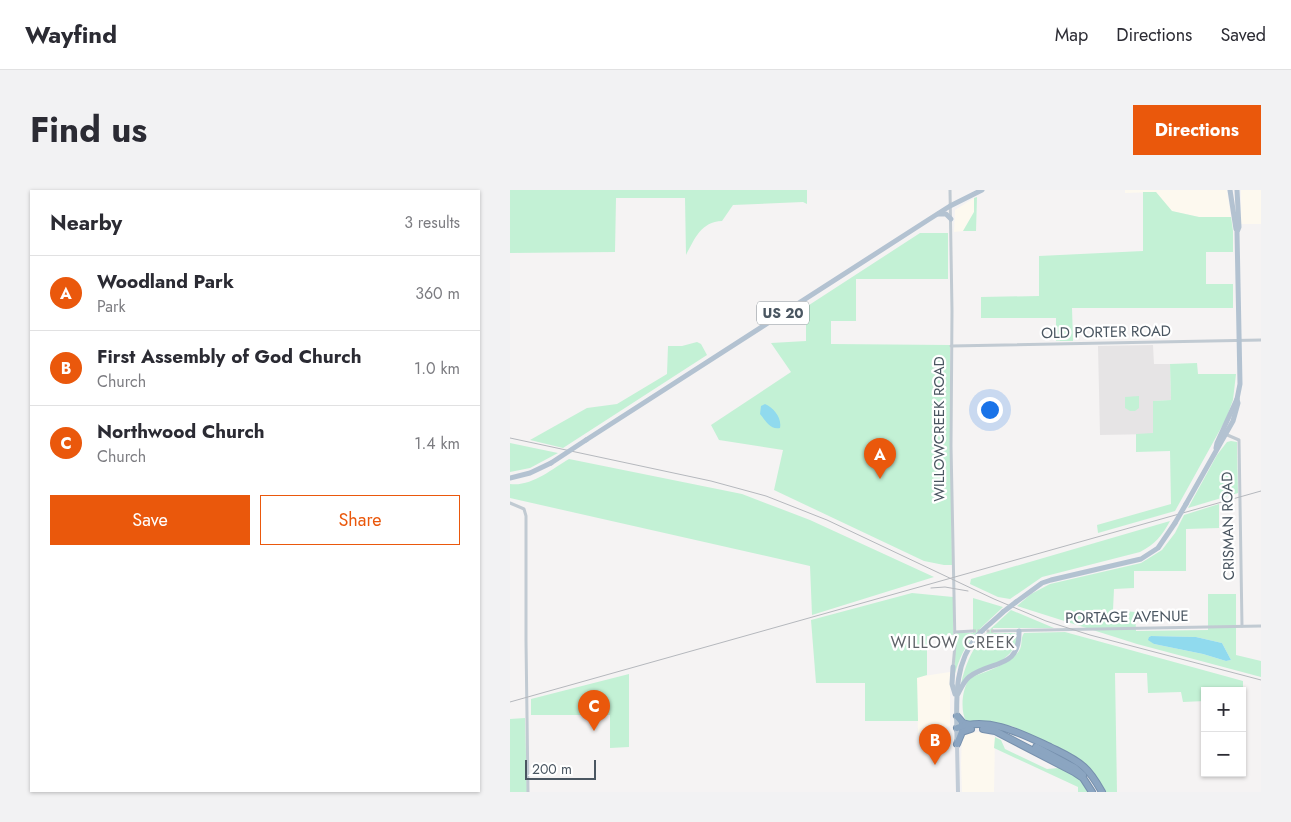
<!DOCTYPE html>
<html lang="en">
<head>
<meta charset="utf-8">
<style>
  :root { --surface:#fff; --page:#f2f2f3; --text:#2b2b33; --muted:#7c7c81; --line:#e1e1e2; --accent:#ea580c }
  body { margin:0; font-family:Jost,sans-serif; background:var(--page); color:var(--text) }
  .controls { position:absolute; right:15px; bottom:15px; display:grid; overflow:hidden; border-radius:0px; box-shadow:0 1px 4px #0004 }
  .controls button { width:45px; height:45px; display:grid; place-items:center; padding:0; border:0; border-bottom:1px solid var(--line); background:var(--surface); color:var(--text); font:25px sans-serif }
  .scale { position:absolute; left:15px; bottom:12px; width:71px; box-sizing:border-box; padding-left:5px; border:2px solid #4a5661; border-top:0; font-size:14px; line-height:18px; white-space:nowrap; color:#4a5661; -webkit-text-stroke:4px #fff; paint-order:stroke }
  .you { position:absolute; left:479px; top:219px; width:18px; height:18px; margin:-12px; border:4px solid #fff; border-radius:50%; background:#1a73e8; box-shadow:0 0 0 8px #1a73e833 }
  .badge { display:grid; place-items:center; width:32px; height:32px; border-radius:50%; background:var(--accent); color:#fff; font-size:16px; font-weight:700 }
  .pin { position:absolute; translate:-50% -41px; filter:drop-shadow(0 1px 2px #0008) }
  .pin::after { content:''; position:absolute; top:26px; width:18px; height:15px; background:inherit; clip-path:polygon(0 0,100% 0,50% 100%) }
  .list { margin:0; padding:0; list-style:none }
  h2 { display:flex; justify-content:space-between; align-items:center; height:65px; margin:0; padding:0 20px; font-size:21px }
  h2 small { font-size:16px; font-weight:400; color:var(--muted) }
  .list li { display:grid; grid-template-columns:32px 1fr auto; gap:15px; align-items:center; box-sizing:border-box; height:75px; padding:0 20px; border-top:1px solid var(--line) }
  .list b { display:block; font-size:19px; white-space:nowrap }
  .list p { margin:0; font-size:16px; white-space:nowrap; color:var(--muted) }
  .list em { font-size:16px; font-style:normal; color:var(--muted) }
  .actions { display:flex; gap:10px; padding:15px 20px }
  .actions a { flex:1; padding:11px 0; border:1px solid var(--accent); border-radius:0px; text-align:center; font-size:18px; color:var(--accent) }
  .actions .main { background:var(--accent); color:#fff }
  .map { position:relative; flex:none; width:751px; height:602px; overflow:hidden; border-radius:0px }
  header { display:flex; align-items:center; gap:30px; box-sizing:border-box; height:70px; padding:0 25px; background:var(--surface); border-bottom:1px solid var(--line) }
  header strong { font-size:24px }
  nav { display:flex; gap:28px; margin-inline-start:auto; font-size:18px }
  .intro { display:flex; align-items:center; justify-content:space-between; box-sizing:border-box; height:120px; padding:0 30px }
  h1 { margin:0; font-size:35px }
  .button { padding:12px 22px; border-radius:0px; background:var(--accent); color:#fff; font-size:18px; font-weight:700 }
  main { display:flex; gap:30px; padding:0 30px }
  aside { flex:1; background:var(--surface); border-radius:0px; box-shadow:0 1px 4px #0004 }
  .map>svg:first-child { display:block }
  .commercial { fill:#fdf9ef }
  .education { fill:#e6e4e5 }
  .green { fill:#c3f1d5; fill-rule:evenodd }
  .water { fill:#90daee }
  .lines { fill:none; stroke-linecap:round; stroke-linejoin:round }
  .tertiary-tunnel { stroke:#caccce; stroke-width:3; stroke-dasharray:3 1.5; stroke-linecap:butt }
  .motorway-casing { stroke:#7690ad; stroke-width:8 }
  .tertiary { stroke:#c1cad2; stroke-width:3 }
  .secondary { stroke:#c1cbd6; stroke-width:4 }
  .primary { stroke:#b3c2d1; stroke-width:5 }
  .motorway { stroke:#8ba5c1; stroke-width:6 }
  .rail { stroke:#b5b8bd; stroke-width:1 }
  .primary-bridge { stroke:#b3c2d1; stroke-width:5 }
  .labels { text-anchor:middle; stroke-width:4.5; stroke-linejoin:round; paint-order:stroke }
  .shield { fill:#fff; stroke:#808990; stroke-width:1 }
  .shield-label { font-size:14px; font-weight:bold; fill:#4a5661 }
  .street-label { font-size:15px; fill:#4a5661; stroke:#fff }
  .neighbourhood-label { font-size:16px; letter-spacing:1px; fill:#5f6368; stroke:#fff }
</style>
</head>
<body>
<header>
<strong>Wayfind</strong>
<nav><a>Map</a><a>Directions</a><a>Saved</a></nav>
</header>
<div class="intro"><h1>Find us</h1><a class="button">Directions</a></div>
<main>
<aside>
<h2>Nearby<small>3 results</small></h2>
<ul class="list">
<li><span class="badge">A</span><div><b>Woodland Park</b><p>Park</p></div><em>360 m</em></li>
<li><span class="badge">B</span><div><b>First Assembly of God Church</b><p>Church</p></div><em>1.0 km</em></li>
<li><span class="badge">C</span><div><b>Northwood Church</b><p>Church</p></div><em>1.4 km</em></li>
</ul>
<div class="actions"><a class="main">Save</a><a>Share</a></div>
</aside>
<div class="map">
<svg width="751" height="602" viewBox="0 0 751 602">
  <rect width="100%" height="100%" fill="#f5f3f3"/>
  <g class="commercial">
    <polygon points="615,0 717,0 721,27 689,27 661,21 646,2 615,3"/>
    <rect x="731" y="0" width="20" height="34"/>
    <polygon points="464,8 464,22 453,41 444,42 445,20"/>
    <polygon points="440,482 440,536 408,543 407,487"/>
    <polygon points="471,542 485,547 484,602 452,602 451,574 452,545 457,543"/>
  </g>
  <polygon class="education" points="643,155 644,174 660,174 661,210 643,211 643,244 590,245 588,156"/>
  <g class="green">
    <path d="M0 0H297V14L293 12 223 15 212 31C191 32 185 48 176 65L175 8H106L105 62 0 63Z"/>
    <polygon points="633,2 646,2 662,21 689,27 721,27 723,41 723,62 696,62 696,94 723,94 723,118 562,118 563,151 546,151 546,128 471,128 471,107 529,106 529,66 633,61"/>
    <polygon points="467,7 466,41 453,41 464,22 464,8"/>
    <polygon points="410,43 438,43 438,89 346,89 346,131 321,131 321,154 440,155 442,375 434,375 414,371 264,300 273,260 209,250 201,235 281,182 261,153 296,151 296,117"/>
    <polygon points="187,152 191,154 197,165 53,258 20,250 77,218 107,214 157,184 158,156 172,156"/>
    <polygon points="687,173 688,184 726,184 723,210 716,229 665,321 588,343 587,335 661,314 660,261 626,262 626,244 643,243 643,211 661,210 660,174"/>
    <polygon points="629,206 629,218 625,221 620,221 615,218 615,207"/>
    <polygon points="721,251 727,252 728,303 678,318 707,265 717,252"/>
    <polygon points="0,253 48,263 20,278 0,282"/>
    <path d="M59 269 232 304 300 330 424 387 302 425 300 376 0 308V294C21 297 42 279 59 269Z"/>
    <path d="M709 314V338L676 339V381H624V398L604 399 603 420 625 422 626 441 698 440V404H726V465L751 471V487L627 454 507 416 521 404 540 394 631 373 652 360 665 343 674 325ZM641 446 686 447 712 453 721 470 716 471 693 464 644 454 639 447Z"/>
    <path d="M660 331C652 346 645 354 630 362L532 387 500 409 488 407 460 394 461 389Z"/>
    <polygon points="402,403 443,407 443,445 417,446 417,485 407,488 408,531 355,531 355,493 306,493 301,430"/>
    <path d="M463 408 493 417C467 442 454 450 444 487L446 443H463Z"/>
    <path d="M501 420 544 438H483V443H505C517 464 466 485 451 494 460 455 473 446 501 420Z"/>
    <path d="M555 442 733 491V511L732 501H695V511L673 512 671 502 638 503 637 483H605L607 602H595L575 576 564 566 502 536 456 531C450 520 452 498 460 488 475 482 499 475 509 461 513 455 510 449 514 443Z"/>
    <polygon points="119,484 119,557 100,558 100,525 21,525 21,509"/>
    <polygon points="15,528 17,602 0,602 0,529"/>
    <polygon points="485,547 491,550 495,559 537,579 549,578 570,589 579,602 568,602 568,597 484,558"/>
  </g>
  <g class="water">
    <path d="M255 214C264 218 272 228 270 238 260 240 256 231 250 224L251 216Z"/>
    <polygon points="641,446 686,447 712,453 721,470 716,471 693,464 644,454 638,450 639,447"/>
  </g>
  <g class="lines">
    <polyline class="tertiary-tunnel" points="463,441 484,441"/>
    <defs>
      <g id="motorway">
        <polyline points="447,526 453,533 460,535"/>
        <path d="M447 538C479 526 512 544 540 557 552 563 564 568 574 577 582 584 587 593 592 602"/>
        <polyline points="473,539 485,541 564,582 573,588 582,602"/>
        <polyline points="447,554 452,542 461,539"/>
        <polyline points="526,557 565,578 573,585"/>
      </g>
    </defs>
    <use href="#motorway" class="motorway-casing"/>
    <g class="tertiary">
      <polyline points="440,0 442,121 441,256 445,455 443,477"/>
      <polyline points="441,156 751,150"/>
      <polyline points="715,244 729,250 732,436"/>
      <polyline points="0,313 14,319 16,326 16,451 18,602"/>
      <polyline points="484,441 751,436"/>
      <polyline points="445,442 463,441"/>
    </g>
    <polyline class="secondary" points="447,554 448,602"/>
    <g class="primary">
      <polyline points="720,0 726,39"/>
      <polyline points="428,24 436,24 441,29"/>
      <polyline points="76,250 418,30 440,16 472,0"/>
      <polyline points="706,258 707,253 727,209"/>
      <polyline points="0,288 20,283 41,273"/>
      <polyline points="676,314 723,231 728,213 727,209 730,194 727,42 729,37 727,0"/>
      <polyline points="506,412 532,393 541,390 631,369 648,358 665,333"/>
      <polyline points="443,477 442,494 445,504"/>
      <path d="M448 504C451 498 454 491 459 487 481 470 510 480 509 441"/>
      <path d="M447 551C447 514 442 476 467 446 475 437 485 430 493 422"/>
    </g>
    <use href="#motorway" class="motorway"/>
    <g class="rail">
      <polyline points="0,248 201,291 256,306 317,330 484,409 536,431 580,445 751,490"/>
      <polyline points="421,398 435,397 458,401"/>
      <polyline points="0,512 751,301"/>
    </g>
    <g class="primary-bridge">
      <polyline points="41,273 76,250"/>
      <polyline points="665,333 676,314"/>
      <polyline points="493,422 506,412"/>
    </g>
  </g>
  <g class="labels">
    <rect class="shield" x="247" y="111.5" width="52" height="23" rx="4"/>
    <g class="shield-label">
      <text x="273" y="128">US 20</text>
    </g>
    <g class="street-label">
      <text transform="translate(596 142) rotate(-1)" y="5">OLD PORTER ROAD</text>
      <text transform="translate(429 239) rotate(-90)" y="5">WILLOWCREEK ROAD</text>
      <text transform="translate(718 336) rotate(-91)" y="5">CRISMAN ROAD</text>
      <text transform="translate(617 427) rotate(-1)" y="5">PORTAGE AVENUE</text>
    </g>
    <g class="neighbourhood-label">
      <text x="443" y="458">WILLOW CREEK</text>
    </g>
  </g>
</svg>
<div class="controls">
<button>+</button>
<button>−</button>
</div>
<div class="scale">200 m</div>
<div class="you"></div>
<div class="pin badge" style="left:370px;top:289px">A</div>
<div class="pin badge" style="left:425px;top:575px">B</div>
<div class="pin badge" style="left:84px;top:541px">C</div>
</div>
</main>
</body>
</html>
